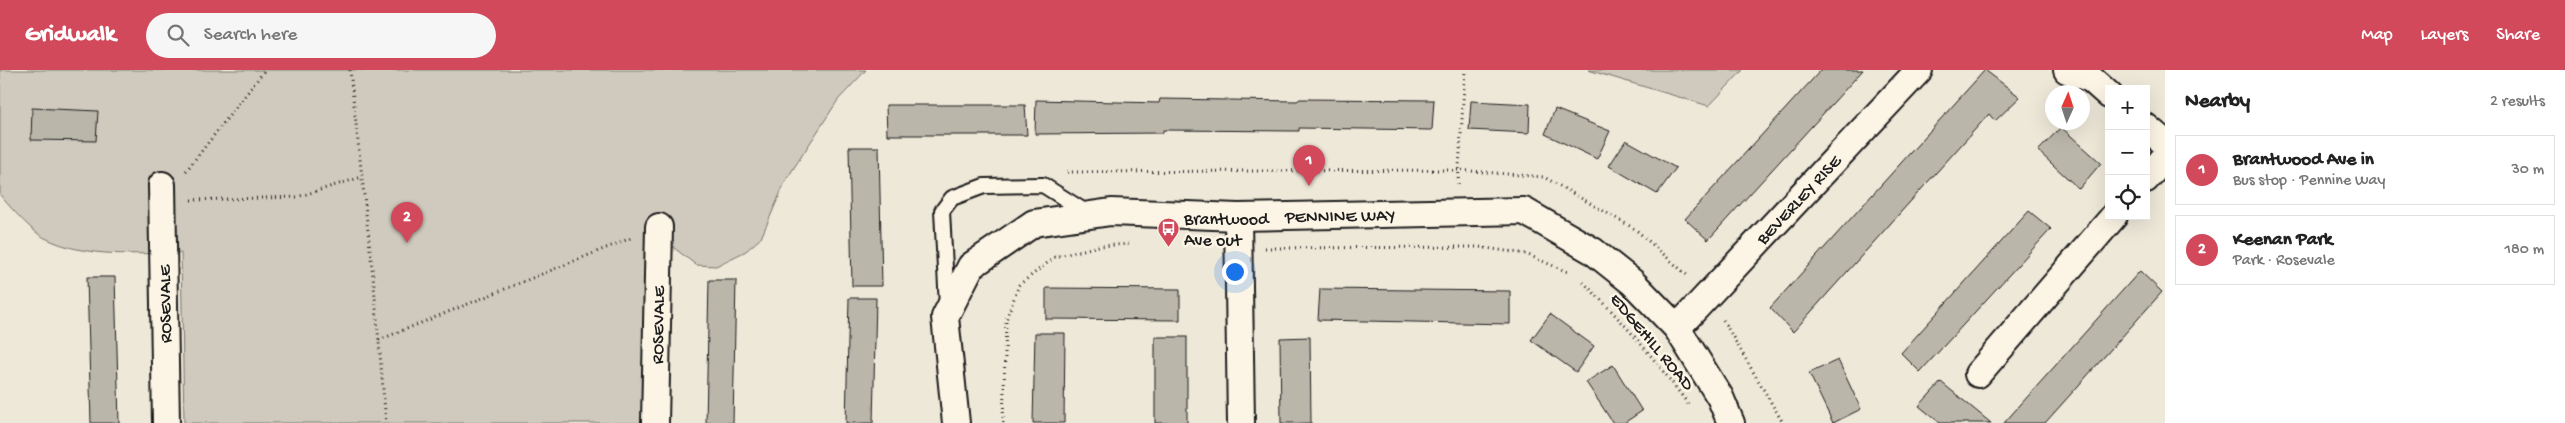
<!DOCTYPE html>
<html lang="en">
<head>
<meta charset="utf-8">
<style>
  :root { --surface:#fff; --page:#f6f6f6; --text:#222; --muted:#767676; --line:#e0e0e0; --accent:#d1495b }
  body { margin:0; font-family:"Gochi Hand",sans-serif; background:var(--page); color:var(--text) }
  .controls { position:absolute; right:15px; top:15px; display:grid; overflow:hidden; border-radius:0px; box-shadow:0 5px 20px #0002 }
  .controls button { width:45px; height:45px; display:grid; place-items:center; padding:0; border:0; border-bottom:1px solid var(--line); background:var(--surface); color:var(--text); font:25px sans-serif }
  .compass { position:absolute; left:2045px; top:15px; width:45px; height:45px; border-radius:50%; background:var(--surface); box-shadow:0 5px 20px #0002; rotate:3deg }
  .you { position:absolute; left:1234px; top:201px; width:18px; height:18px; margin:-12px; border:4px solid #fff; border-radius:50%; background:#1a73e8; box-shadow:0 0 0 8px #1a73e833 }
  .badge { display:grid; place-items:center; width:32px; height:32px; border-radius:50%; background:var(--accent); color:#fff; font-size:16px; font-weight:700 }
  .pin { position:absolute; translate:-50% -41px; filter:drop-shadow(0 1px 2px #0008) }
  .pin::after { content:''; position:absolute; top:26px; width:18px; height:15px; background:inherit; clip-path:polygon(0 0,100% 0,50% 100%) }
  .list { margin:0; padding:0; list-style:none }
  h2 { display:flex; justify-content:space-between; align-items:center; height:65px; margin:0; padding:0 20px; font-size:21px }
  h2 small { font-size:16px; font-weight:400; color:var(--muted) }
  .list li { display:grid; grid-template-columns:32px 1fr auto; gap:15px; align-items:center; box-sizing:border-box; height:70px; margin:0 10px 10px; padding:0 10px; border:1px solid var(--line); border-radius:0px }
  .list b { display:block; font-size:19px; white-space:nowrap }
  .list p { margin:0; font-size:16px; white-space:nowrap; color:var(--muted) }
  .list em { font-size:16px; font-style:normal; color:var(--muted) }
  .icon { flex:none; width:28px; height:28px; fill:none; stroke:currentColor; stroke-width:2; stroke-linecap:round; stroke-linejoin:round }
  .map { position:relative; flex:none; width:2165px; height:353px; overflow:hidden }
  header { display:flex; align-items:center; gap:30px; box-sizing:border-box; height:70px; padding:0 25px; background:var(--accent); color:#fff }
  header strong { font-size:24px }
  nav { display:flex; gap:28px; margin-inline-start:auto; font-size:18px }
  .search { width:350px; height:45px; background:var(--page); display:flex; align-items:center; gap:12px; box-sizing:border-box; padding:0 18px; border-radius:28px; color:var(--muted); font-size:19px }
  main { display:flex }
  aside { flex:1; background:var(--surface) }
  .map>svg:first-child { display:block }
  .green { fill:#cfcabd; stroke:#76736c }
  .building { fill:#bab6aa; stroke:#1c1c1c }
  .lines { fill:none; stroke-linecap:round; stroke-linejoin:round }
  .lane-casing { stroke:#1c1c1c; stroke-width:18 }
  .street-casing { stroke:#1c1c1c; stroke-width:30 }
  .path { stroke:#1c1c1c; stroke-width:3; stroke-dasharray:1 4; stroke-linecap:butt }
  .lane { stroke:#fcf5e5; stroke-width:14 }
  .street { stroke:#fcf5e5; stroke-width:26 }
  .labels { text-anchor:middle; stroke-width:5; stroke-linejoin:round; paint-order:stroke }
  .street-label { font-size:18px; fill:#1c1c1c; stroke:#fcf5e5 }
  .poi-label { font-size:18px; fill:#1c1c1c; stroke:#fcf5e5; text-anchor:start }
</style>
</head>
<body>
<header>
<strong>Gridwalk</strong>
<div class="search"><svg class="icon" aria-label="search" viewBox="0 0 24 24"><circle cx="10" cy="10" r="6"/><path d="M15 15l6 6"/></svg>Search here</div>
<nav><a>Map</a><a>Layers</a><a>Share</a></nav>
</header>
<main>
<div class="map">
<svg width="2165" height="353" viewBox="0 0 2165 353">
  <rect width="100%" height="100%" fill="#eee8d9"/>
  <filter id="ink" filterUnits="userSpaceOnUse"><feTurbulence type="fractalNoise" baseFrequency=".02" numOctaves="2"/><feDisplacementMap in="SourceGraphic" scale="10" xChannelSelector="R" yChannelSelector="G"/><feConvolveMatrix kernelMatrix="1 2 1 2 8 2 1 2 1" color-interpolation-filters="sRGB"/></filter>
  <g filter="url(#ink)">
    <g class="green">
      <path d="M0 0H866L838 30 786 110 761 168 746 181 716 196 696 195 673 177 656 180 657 353H184L181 183C136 183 87 189 45 168 32 162 10 137 0 125Z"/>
      <polygon points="1588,0 1743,0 1709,36"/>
    </g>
    <g class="building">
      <polygon points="1821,0 1863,0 1708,170 1685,149"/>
      <polygon points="1985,0 2020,27 1995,51 1989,44 1793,262 1770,238"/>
      <polygon points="1160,29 1297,31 1300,29 1434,30 1432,60 1299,58 1299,61 1163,60 1163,63 1035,64 1036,30 1159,33"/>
      <polygon points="1471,31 1530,34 1529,63 1469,60"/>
      <polygon points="886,35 1025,35 1027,65 887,65"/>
      <polygon points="32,38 98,41 96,71 31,70"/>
      <polygon points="1555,39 1610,61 1597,89 1545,64"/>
      <polygon points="2061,57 2101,93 2079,119 2038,81"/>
      <polygon points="1626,70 1676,98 1657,124 1609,96"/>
      <polygon points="849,77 879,77 882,216 852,216"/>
      <polygon points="2029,141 2051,159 1920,302 1901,283"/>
      <polygon points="2140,201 2162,222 2045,353 2004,353"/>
      <polygon points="87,207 115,207 119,353 91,353"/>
      <polygon points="709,210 736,210 733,353 706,353"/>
      <polygon points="1046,218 1180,219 1180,250 1046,249"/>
      <polygon points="1320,219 1510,221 1510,254 1318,250"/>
      <polygon points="849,228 876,228 873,353 846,353"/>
      <polygon points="1550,244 1594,276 1576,302 1531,270"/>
      <polygon points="1035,263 1065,263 1064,353 1033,353"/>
      <rect x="1155" y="267" width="32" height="86"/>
      <polygon points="1310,267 1311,353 1281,353 1280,268"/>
      <polygon points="1838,290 1861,339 1833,353 1809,303"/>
      <polygon points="1613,295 1642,341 1624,353 1613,353 1586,312"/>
      <polygon points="1941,312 1991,353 1940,353 1919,336"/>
    </g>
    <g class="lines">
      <defs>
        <polyline id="lane" points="947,236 942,141 952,128 984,116 1043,115 1089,144"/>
        <g id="street">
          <polyline points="2067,0 2091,9 2109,25"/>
          <polyline points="2146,57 2165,73"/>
          <polyline points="2146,109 2165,87"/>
          <polyline points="162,115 166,353"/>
          <polyline points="1238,147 1241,353"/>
          <polyline points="1677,258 1919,0"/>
          <polyline points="1978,304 2114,146"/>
          <polyline points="655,353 659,157"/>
          <polyline points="956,353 945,247 971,196 1034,153 1111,142 1238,147 1524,141 1593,181 1632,212 1677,258 1720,327 1731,353"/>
        </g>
      </defs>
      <use href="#lane" class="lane-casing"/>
      <use href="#street" class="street-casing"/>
      <g class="path">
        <polyline points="350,0 374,215 386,353"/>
        <polyline points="186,101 265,0"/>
        <polyline points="1067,102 1459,100 1544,107 1635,159 1688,206"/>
        <polyline points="1458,114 1465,0"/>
        <polyline points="191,130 297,127 362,107"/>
        <polyline points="1265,178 1479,177 1526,184 1570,203"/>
        <path d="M1583 212C1622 250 1656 290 1688 334"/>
        <polyline points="1723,250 1783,353"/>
        <polyline points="379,270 631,168"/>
        <polyline points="1003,353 1006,250 1019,215 1055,187 1099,176 1132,174"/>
      </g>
      <use href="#lane" class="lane"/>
      <use href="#street" class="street"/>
    </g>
  </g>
  <defs>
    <symbol id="bus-pin" viewBox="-11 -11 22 30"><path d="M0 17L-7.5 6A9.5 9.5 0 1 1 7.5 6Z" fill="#d1495b" stroke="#fcf5e5"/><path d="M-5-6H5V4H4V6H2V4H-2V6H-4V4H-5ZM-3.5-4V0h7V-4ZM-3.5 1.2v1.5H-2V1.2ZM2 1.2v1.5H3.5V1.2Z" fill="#fff"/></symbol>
  </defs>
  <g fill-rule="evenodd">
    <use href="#bus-pin" x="1156" y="146" width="25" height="34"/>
  </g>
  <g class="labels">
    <g class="street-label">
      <text transform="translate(1798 129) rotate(-47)" y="6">BEVERLEY RISE</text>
      <text transform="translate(1340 145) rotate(-1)" y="6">PENNINE WAY</text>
      <text transform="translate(164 234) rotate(-91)" y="6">ROSEVALE</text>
      <text transform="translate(657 255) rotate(-89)" y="6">ROSEVALE</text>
      <text transform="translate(1653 271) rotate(50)" y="6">EDGEHILL ROAD</text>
    </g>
    <g class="poi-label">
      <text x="1184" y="154">Brantwood<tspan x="1184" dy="21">Ave out</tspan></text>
    </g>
  </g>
</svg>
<div class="controls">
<button>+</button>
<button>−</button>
<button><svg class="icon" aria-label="locate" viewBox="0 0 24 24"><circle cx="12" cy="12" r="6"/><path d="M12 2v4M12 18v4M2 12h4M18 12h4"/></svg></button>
</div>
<svg class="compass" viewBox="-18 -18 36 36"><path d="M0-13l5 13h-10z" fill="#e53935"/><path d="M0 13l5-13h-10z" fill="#767676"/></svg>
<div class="you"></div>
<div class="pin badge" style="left:1309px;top:116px">1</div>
<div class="pin badge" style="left:407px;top:173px">2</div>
</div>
<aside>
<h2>Nearby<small>2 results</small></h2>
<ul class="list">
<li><span class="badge">1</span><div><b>Brantwood Ave in</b><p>Bus stop · Pennine Way</p></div><em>30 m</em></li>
<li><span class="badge">2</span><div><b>Keenan Park</b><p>Park · Rosevale</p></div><em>180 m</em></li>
</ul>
</aside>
</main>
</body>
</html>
